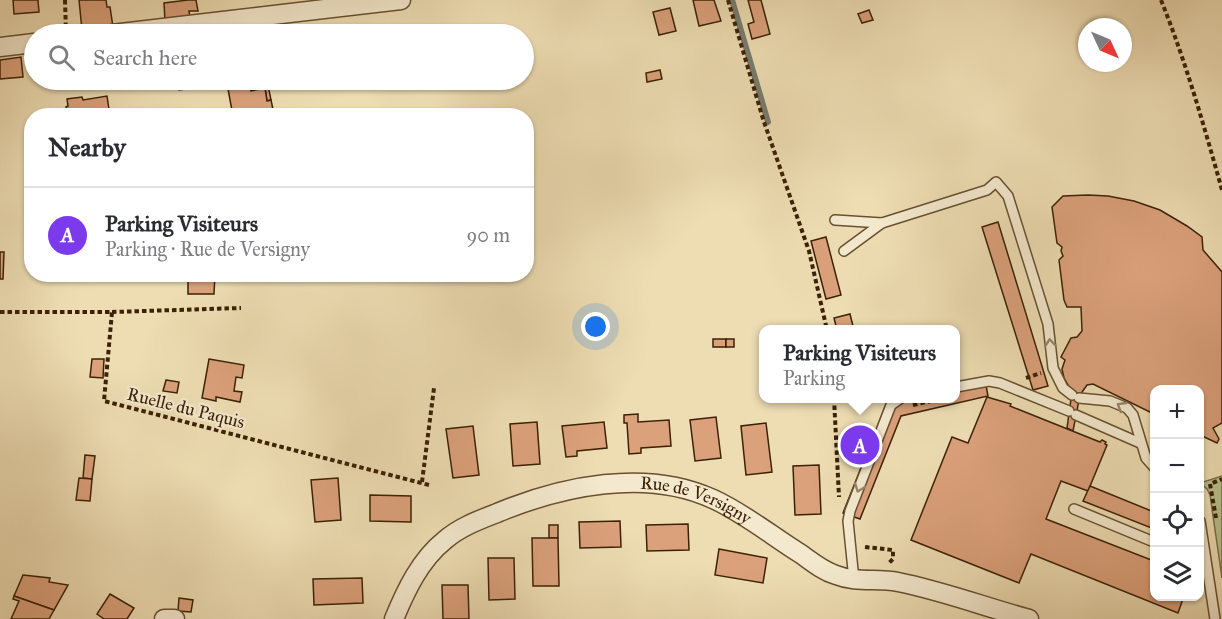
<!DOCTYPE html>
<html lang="en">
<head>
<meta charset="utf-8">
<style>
  :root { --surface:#fff; --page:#f7f7f7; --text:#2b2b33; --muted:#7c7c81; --line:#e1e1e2; --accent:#7c3aed }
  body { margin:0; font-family:"IM FELL Great Primer",serif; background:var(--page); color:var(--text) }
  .controls { position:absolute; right:18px; bottom:18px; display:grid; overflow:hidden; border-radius:12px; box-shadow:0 2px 4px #0004 }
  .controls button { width:54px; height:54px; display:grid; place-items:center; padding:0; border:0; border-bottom:2px solid var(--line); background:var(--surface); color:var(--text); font:30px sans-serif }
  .compass { position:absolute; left:1078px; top:18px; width:54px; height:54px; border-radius:50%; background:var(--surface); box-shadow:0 2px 4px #0004; rotate:134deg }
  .you { position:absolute; left:596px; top:327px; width:21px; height:21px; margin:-15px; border:4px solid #fff; border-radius:50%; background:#1a73e8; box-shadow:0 0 0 9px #1a73e833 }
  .badge { display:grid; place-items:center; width:39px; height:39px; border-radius:50%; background:var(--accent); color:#fff; font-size:20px; font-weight:700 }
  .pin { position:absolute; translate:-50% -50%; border:3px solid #fff; box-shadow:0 2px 6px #0006 }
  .popup { position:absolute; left:759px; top:325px; width:201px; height:78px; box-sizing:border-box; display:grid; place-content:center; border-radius:12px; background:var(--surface); filter:drop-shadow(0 2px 4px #0005); font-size:20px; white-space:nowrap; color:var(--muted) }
  .popup b { font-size:22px; color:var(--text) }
  .popup::after { content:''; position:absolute; left:50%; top:100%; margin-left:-12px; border:12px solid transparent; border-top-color:var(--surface) }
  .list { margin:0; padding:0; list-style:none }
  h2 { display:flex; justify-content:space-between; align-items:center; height:78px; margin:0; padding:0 24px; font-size:26px }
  h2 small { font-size:20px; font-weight:400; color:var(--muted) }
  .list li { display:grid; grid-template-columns:39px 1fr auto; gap:18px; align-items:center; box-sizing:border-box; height:96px; padding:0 24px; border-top:2px solid var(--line) }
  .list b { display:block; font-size:22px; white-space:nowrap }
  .list p { margin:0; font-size:20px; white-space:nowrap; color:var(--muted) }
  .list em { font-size:20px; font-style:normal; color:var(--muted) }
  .icon { flex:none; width:33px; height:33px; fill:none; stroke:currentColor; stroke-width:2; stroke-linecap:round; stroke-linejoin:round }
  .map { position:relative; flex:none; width:1222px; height:619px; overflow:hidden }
  .search { position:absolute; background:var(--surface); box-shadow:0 2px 4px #0004; left:24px; top:24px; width:510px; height:66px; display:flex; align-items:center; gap:15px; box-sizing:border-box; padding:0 21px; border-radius:33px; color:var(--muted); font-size:22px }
  .panel { position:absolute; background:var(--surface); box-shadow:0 2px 4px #0004; left:24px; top:108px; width:510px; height:174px; border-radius:24px }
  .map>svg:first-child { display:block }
  .green { fill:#b7c18e; stroke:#7a714a; stroke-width:1.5 }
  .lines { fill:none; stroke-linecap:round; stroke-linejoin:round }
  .stream { stroke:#777c70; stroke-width:6 }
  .building { fill:#dba17b; stroke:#3c2105; stroke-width:1.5 }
  .lane-casing { stroke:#685030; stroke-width:12 }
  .street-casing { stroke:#685030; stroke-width:21 }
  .path { stroke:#3c2105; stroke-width:4; stroke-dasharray:4.5 3; stroke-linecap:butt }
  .lane { stroke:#f4e9ce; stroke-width:9 }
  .street { stroke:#f4e9ce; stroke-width:18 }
  .oneway { stroke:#98856a }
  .labels { text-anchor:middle; stroke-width:4.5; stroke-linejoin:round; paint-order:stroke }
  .street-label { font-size:18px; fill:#3c2105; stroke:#f4e9ce }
</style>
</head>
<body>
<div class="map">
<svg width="1222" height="619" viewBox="0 0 1222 619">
  <rect width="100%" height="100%" fill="#eeddb3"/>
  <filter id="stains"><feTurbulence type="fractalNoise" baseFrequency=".00333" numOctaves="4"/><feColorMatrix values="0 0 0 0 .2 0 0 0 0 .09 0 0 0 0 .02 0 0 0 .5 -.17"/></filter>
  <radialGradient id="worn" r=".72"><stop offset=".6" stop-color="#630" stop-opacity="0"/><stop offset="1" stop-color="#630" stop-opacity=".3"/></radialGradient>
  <polygon class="green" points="1222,476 1222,578 1210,495 1207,489 1200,483"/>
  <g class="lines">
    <polyline class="stream" points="732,0 768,122"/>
  </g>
  <g class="building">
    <polygon points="13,0 38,0 39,12 14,14"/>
    <polygon points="79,0 106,0 107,7 110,7 113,27 82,30"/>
    <polygon points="188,0 196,0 198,11 189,11 190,18 165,21 164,3"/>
    <polygon points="693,0 714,0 721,21 699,26"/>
    <polygon points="748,0 761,0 770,34 752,39 748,24 754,22"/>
    <polygon points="670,8 676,31 659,35 653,12"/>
    <polygon points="869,10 873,20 862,23 858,14"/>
    <polygon points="21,57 23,77 0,79 0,60"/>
    <polygon points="660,70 662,79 647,82 646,73"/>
    <polygon points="177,80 212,80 178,85"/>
    <polygon points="215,80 215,85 179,90 178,85"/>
    <polygon points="261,80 267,80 271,100 267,101 265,88 251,91 248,82"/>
    <polygon points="249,85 251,91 265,88 267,101 271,100 274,114 233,116 228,89"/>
    <polygon points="107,96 110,116 69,116 68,109 67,110 66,107 68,106 67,99 82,97 83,100"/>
    <polygon points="1088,195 1108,196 1134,201 1160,210 1187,226 1202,237 1203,250 1222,272 1222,423 1213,428 1219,439 1217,443 1200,435 1200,390 1154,390 1154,414 1093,384 1087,385 1080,395 1072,392 1064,378 1062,369 1065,360 1061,357 1071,338 1077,337 1082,331 1081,307 1067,307 1064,300 1059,260 1063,256 1061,251 1062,247 1057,243 1052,207 1063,196"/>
    <polygon points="998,222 1048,386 1033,390 982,227"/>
    <polygon points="826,237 841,295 826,299 811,241"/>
    <polygon points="0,252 4,252 3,279 0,279"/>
    <polygon points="188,274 215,274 214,294 188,294"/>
    <polygon points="850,314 854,330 837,330 834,318"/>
    <rect x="713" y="339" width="13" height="8"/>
    <rect x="726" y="339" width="8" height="8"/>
    <polygon points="92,359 104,359 103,378 90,377"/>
    <polygon points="209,359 244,365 242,378 236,377 234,391 242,392 240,402 216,397 216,401 202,398"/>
    <polygon points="166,380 179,382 177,393 163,391"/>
    <polygon points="985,380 988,396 901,416 860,519 843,513 888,400 956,398 956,386"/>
    <polygon points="1072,392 1080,395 1073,431 1067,428"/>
    <polygon points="987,397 1011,404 1010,406 1100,442 1102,440 1106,442 1105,444 1107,445 1088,491 1061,481 1046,519 1154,561 1154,596 1184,596 1178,613 1031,554 1019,583 911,540 952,437 968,443"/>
    <polygon points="638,414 638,422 669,420 671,446 641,448 641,453 629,454 627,423 624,423 624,415"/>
    <polygon points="716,417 721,458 695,461 690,420"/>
    <polygon points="537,422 540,464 513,466 510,424"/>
    <polygon points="604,422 607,448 577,451 577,456 566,457 562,426"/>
    <polygon points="766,423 772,472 746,475 741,426"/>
    <polygon points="473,426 479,475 453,478 446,429"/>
    <polygon points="85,455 95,456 92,479 83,478"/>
    <polygon points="819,465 821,514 795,515 793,466"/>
    <polygon points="79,478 92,479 90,501 76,500"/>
    <polygon points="338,478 341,520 315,522 311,480"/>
    <polygon points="1090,486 1154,512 1154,529 1083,501"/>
    <polygon points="370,495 411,496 411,522 370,521"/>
    <polygon points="620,521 621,547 580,548 579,522"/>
    <polygon points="688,524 689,550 647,551 646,525"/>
    <rect x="549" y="525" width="9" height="13"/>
    <polygon points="532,538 558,538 559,586 533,586"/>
    <polygon points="719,549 767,558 763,583 715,575"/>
    <polygon points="488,558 514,558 515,599 489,600"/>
    <polygon points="23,575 50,578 49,582 68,585 54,610 14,596"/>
    <polygon points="362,578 363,603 314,605 313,579"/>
    <polygon points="442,585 468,585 469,619 443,619"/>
    <polygon points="110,594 134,608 127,619 104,619 97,614"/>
    <polygon points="14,596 54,610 49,619 11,619 19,601 13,599"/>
    <polygon points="179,598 193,600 191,612 178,611"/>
  </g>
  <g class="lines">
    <defs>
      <g id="lane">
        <polyline points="835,220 882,223"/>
        <polyline points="844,251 882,223 987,190 996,182 1008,196 1048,324 1053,368 1063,388 1072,395"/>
        <polyline points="956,387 989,381 1000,383 1069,411"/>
        <polyline points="1079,398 1110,401 1127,408 1133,415 1146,458 1154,467"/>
        <polyline points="1076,415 1140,443"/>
        <polyline points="1074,509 1154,542"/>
        <polyline points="1200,521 1215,619"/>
        <polyline points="854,580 848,521 850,511 891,405 901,398"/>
      </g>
      <g id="street">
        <polyline points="112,34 401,0"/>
        <polyline points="0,47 34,43"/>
        <polyline points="164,619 175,619"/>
        <path id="s1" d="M394 619C406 590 420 560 445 540 460 527 479 520 497 513 562 486 646 468 713 499 744 513 772 536 801 554 812 562 823 571 836 575 856 583 877 578 898 582 943 591 985 607 1029 619"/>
      </g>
    </defs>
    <use href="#lane" class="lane-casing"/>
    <use href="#street" class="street-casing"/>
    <g class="path">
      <polyline points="65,0 66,34"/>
      <polyline points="728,0 763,119 809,251 827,330"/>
      <path d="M1161 0C1186 62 1204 126 1222 190"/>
      <polyline points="0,312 112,312 104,401 429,485"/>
      <polyline points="112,312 241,308"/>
      <polyline points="1026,378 1041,373"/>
      <polyline points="834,398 839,497"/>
      <polyline points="913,405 944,398"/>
      <polyline points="422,482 434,388"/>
      <polyline points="1216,518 1210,484 1222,479"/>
      <polyline points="865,547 893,550 893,559 889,563"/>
    </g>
    <use href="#lane" class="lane"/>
    <use href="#street" class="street"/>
  </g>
  <defs><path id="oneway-chevron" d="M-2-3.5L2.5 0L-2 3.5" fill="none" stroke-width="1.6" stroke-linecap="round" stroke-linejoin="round" transform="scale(1.5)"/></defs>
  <g class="oneway">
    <use href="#oneway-chevron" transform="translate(1050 343) rotate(-95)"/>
    <use href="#oneway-chevron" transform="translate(1121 406) rotate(-149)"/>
    <use href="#oneway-chevron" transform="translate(859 488) rotate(111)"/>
  </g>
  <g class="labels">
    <g class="street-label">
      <text transform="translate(186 408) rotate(14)" y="6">Ruelle du Paquis</text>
      <text dy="6" stroke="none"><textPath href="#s1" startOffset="360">Rue de Versigny</textPath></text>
    </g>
  </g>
  <rect width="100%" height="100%" filter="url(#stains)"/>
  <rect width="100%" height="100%" fill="url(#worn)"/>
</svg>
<div class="controls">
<button>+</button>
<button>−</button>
<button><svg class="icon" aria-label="locate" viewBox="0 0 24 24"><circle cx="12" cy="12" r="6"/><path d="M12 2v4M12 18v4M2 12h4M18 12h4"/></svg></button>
<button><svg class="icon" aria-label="layers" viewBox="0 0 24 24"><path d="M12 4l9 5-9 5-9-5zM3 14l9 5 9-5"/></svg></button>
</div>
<svg class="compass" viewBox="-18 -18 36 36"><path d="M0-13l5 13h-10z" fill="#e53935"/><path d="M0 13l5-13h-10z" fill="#7c7c81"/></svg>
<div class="you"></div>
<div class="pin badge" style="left:860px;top:445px">A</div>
<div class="popup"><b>Parking Visiteurs</b>Parking</div>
<div class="search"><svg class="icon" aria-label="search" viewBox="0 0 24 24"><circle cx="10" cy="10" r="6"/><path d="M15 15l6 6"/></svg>Search here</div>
<section class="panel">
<h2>Nearby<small></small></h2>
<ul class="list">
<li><span class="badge">A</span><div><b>Parking Visiteurs</b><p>Parking · Rue de Versigny</p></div><em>90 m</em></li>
</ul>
</section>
</div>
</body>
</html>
